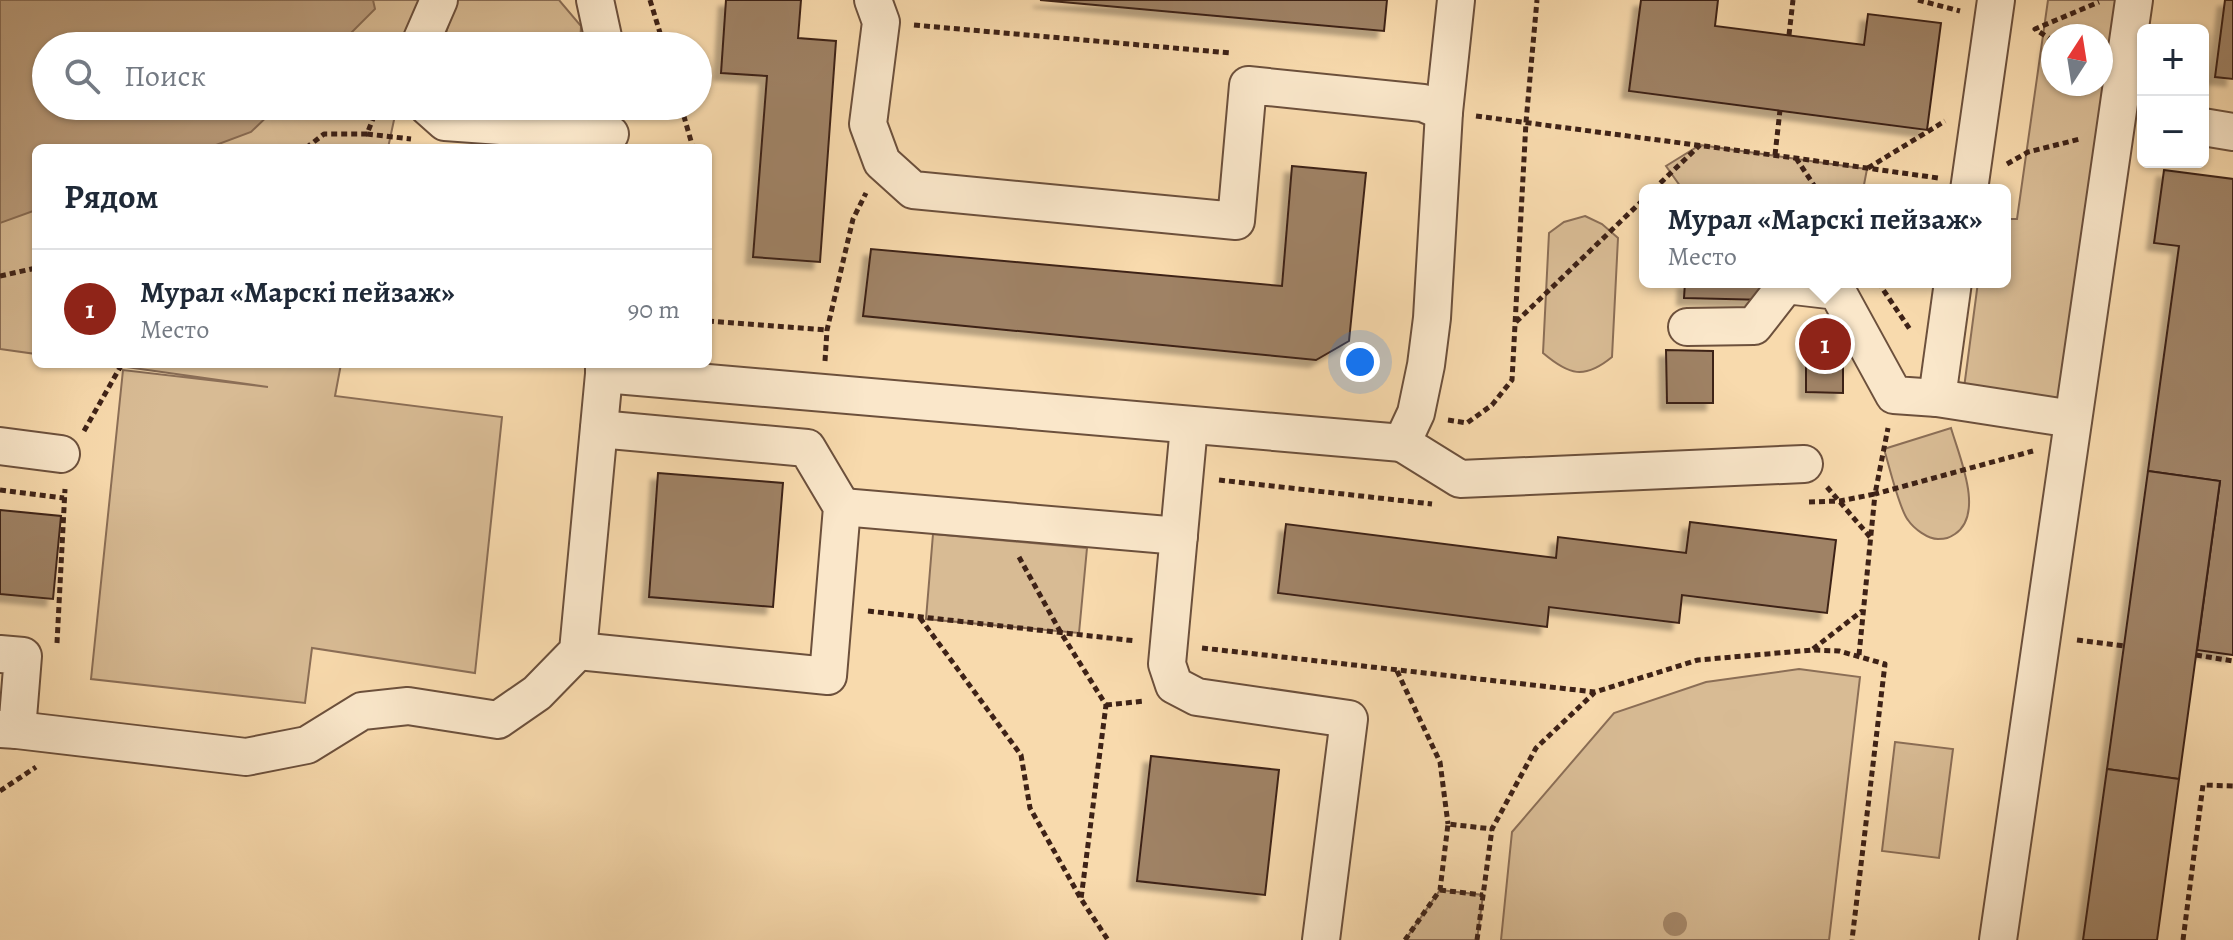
<!DOCTYPE html>
<html lang="ru">
<head>
<meta charset="utf-8">
<style>
  :root { --surface:#fff; --page:#f6f6f7; --text:#1f2937; --muted:#747a83; --line:#e0e1e3; --accent:#8f2418 }
  body { margin:0; font-family:Alegreya,serif; background:var(--page); color:var(--text) }
  .controls { position:absolute; right:24px; top:24px; display:grid; overflow:hidden; border-radius:12px; box-shadow:0 2px 6px #0004 }
  .controls button { width:72px; height:72px; display:grid; place-items:center; padding:0; border:0; border-bottom:2px solid var(--line); background:var(--surface); color:var(--text); font:40px sans-serif }
  .compass { position:absolute; left:2041px; top:24px; width:72px; height:72px; border-radius:50%; background:var(--surface); box-shadow:0 2px 6px #0004; rotate:12deg }
  .you { position:absolute; left:1360px; top:362px; width:28px; height:28px; margin:-20px; border:6px solid #fff; border-radius:50%; background:#1a73e8; box-shadow:0 0 0 12px #1a73e833 }
  .badge { display:grid; place-items:center; width:52px; height:52px; border-radius:50%; background:var(--accent); color:#fff; font-size:26px; font-weight:700 }
  .pin { position:absolute; translate:-50% -50%; border:4px solid #fff; box-shadow:0 2px 8px #0006 }
  .popup { position:absolute; left:1639px; top:184px; width:372px; height:104px; box-sizing:border-box; display:grid; place-content:center; border-radius:12px; background:var(--surface); filter:drop-shadow(0 2px 6px #0005); font-size:26px; white-space:nowrap; color:var(--muted) }
  .popup b { font-size:30px; color:var(--text) }
  .popup::after { content:''; position:absolute; left:50%; top:100%; margin-left:-16px; border:16px solid transparent; border-top-color:var(--surface) }
  .list { margin:0; padding:0; list-style:none }
  h2 { display:flex; justify-content:space-between; align-items:center; height:104px; margin:0; padding:0 32px; font-size:34px }
  h2 small { font-size:26px; font-weight:400; color:var(--muted) }
  .list li { display:grid; grid-template-columns:52px 1fr auto; gap:24px; align-items:center; box-sizing:border-box; height:120px; padding:0 32px; border-top:2px solid var(--line) }
  .list b { display:block; font-size:30px; white-space:nowrap }
  .list p { margin:0; font-size:26px; white-space:nowrap; color:var(--muted) }
  .list em { font-size:26px; font-style:normal; color:var(--muted) }
  .icon { flex:none; width:44px; height:44px; fill:none; stroke:currentColor; stroke-width:2; stroke-linecap:round; stroke-linejoin:round }
  .map { position:relative; flex:none; width:2233px; height:940px; overflow:hidden }
  .search { position:absolute; background:var(--surface); box-shadow:0 2px 6px #0004; left:32px; top:32px; width:680px; height:88px; display:flex; align-items:center; gap:20px; box-sizing:border-box; padding:0 28px; border-radius:44px; color:var(--muted); font-size:30px }
  .panel { position:absolute; background:var(--surface); box-shadow:0 2px 6px #0004; left:32px; top:144px; width:680px; height:224px; border-radius:12px }
  .map>svg:first-child { display:block }
  .green { fill:#d8bb94; stroke:#8b6e56; stroke-width:2; fill-rule:evenodd }
  .water { fill:#b99b7a; stroke:#886b52; stroke-width:2 }
  .building { fill:#9f8265; stroke:#3e2217; stroke-width:2; filter:url(#shadow) }
  .lines { fill:none; stroke-linecap:round; stroke-linejoin:round }
  .minor-casing { stroke:#6c503c; stroke-width:40 }
  .path { stroke:#3e2217; stroke-width:5; stroke-dasharray:6 4; stroke-linecap:butt }
  .minor { stroke:#fae7ca; stroke-width:36 }
  .tree { fill:#a78a6c }
</style>
</head>
<body>
<div class="map">
<svg width="2233" height="940" viewBox="0 0 2233 940">
  <defs>
    <filter id="shadow"><feDropShadow dx="-7" dy="7" stdDeviation="2" flood-color="#0004"/></filter>
  </defs>
  <rect width="100%" height="100%" fill="#f8daad"/>
  <filter id="stains"><feTurbulence type="fractalNoise" baseFrequency=".0025" numOctaves="4"/><feColorMatrix values="0 0 0 0 .2 0 0 0 0 .09 0 0 0 0 .02 0 0 0 .5 -.17"/></filter>
  <radialGradient id="worn" r=".72"><stop offset=".6" stop-color="#630" stop-opacity="0"/><stop offset="1" stop-color="#630" stop-opacity=".3"/></radialGradient>
  <g class="green">
    <polygon points="0,0 419,0 409,46 46,46 46,106 397,106 388,148 36,148 36,354 0,349"/>
    <polygon points="456,0 559,0 581,26 580,46 442,46"/>
    <path d="M2048 0H2121L2062 404 1964 388 1978 282H2005V219H2017ZM2053 36H2101V84H2053Z"/>
    <polygon points="1700,145 1867,169 1863,190 1683,190 1666,166"/>
    <path d="M1585 216 1602 224 1618 238 1612 357C1584 380 1569 375 1543 353L1549 233 1564 222Z"/>
    <polygon points="105,364 341,364 335,396 502,417 475,673 312,648 305,703 91,679 123,370 268,387"/>
    <path d="M1951 428C1959 456 1985 514 1955 534 1949 538 1946 539 1938 539 1928 539 1914 529 1908 520 1899 509 1889 465 1884 449Z"/>
    <polygon points="933,534 1087,548 1079,633 926,619"/>
    <polygon points="1799,669 1860,677 1829,940 1501,940 1512,832 1614,713 1706,682"/>
    <polygon points="1895,742 1953,749 1939,858 1882,851"/>
    <polygon points="1440,890 1483,895 1477,940 1405,940"/>
  </g>
  <polygon class="water" points="0,0 373,0 375,9 338,46 46,46 46,106 278,106 251,132 208,148 36,148 36,210 0,223"/>
  <g class="building">
    <polygon points="726,0 801,0 798,38 836,41 820,262 753,257 767,76 721,73"/>
    <polygon points="1040,0 1387,0 1384,31"/>
    <polygon points="1641,0 1718,0 1715,26 1864,45 1868,14 1941,23 1927,130 1629,91"/>
    <polygon points="2225,0 2233,0 2233,79 2215,77"/>
    <polygon points="1292,166 1366,173 1349,341 1316,360 863,316 871,249 1282,286"/>
    <polygon points="2164,170 2233,179 2233,655 2197,650 2220,481 2148,471 2179,246 2154,243"/>
    <polygon points="1685,282 1768,282 1767,300 1684,298"/>
    <polygon points="1806,346 1843,346 1843,393 1806,392"/>
    <polygon points="1666,350 1713,351 1713,403 1667,403"/>
    <polygon points="2148,471 2220,481 2179,779 2107,769"/>
    <polygon points="658,473 783,483 773,607 649,597"/>
    <polygon points="0,510 61,516 53,599 0,594"/>
    <polygon points="1690,522 1836,540 1827,613 1682,595 1679,623 1549,607 1547,627 1278,593 1286,524 1556,558 1558,537 1686,553"/>
    <polygon points="1151,756 1279,770 1265,895 1137,881"/>
    <polygon points="2107,769 2179,779 2157,940 2083,940"/>
  </g>
  <g class="lines">
    <defs>
      <g id="minor">
        <polyline points="595,0 605,46"/>
        <polyline points="873,0 881,22 868,124 882,162 913,190 1236,221 1248,85 1423,103 1444,112"/>
        <polyline points="419,46 439,0"/>
        <polyline points="427,106 445,122 610,134"/>
        <polyline points="2203,127 2233,132"/>
        <polyline points="1969,190 1996,0"/>
        <polyline points="1687,327 1754,326 1786,285 1837,291 1894,395 1937,398 2073,419"/>
        <polyline points="604,364 604,374 1402,443 1416,413 1426,365 1432,318 1444,112 1456,0"/>
        <polyline points="1937,398 1953,282"/>
        <polyline points="1189,426 1167,664 1174,685 1197,697 1349,719 1321,940"/>
        <polyline points="1402,443 1460,479 1804,464"/>
        <polyline points="0,446 61,454"/>
        <polyline points="842,507 1179,536"/>
        <polyline points="578,651 828,676 842,507 807,448 599,429"/>
        <polyline points="0,654 23,656 17,730 0,729"/>
        <polyline points="17,730 246,757 307,745 362,711 408,706 498,720 537,693 578,651 604,374"/>
        <polyline points="1998,940 2134,0"/>
      </g>
    </defs>
    <use href="#minor" class="minor-casing"/>
    <g class="path">
      <polyline points="650,0 664,46"/>
      <polyline points="1918,0 1960,11"/>
      <polyline points="914,25 1231,53"/>
      <polyline points="1789,35 1793,0"/>
      <polyline points="2053,41 2035,29 2099,2"/>
      <polyline points="378,106 367,134 411,139"/>
      <polyline points="681,106 693,148"/>
      <polyline points="1476,116 1795,158 1938,178"/>
      <polyline points="306,148 324,134 367,134"/>
      <polyline points="1775,155 1780,110"/>
      <polyline points="1796,158 1817,190"/>
      <polyline points="2007,164 2028,152 2080,139"/>
      <polyline points="1868,168 1945,121"/>
      <polyline points="1653,190 1700,145"/>
      <polyline points="0,276 36,268"/>
      <polyline points="1878,282 1911,331"/>
      <polyline points="708,321 827,330"/>
      <polyline points="1516,322 1645,198"/>
      <polyline points="825,361 827,330 853,219 866,193"/>
      <polyline points="1448,420 1467,423 1492,405 1512,380 1526,122 1537,0"/>
      <polyline points="84,431 122,364"/>
      <polyline points="1219,480 1432,504"/>
      <polyline points="1827,487 1870,537"/>
      <polyline points="0,490 64,498"/>
      <polyline points="1809,502 1840,501 1875,494 1888,428"/>
      <polyline points="1019,557 1061,633 1106,705 1081,899"/>
      <polyline points="868,611 1136,641"/>
      <polyline points="920,618 1021,755 1030,808 1081,899 1108,940"/>
      <polyline points="2077,640 2124,646"/>
      <polyline points="57,643 65,489"/>
      <polyline points="1202,648 1595,692 1698,660 1812,650 1839,651 1885,664 1852,940"/>
      <polyline points="1813,649 1862,611"/>
      <polyline points="1859,655 1875,494 2033,451"/>
      <polyline points="2196,655 2233,661"/>
      <polyline points="1397,671 1440,762 1448,824"/>
      <polyline points="1106,705 1145,701"/>
      <polyline points="0,791 36,767"/>
      <polyline points="1440,890 1483,895"/>
      <polyline points="1405,940 1440,890 1448,824 1492,829"/>
      <polyline points="1477,940 1492,829 1536,748 1594,693"/>
      <polyline points="2183,940 2203,785 2233,786"/>
    </g>
    <use href="#minor" class="minor"/>
  </g>
  <circle class="tree" cx="1675" cy="924" r="12"/>
  <rect width="100%" height="100%" filter="url(#stains)"/>
  <rect width="100%" height="100%" fill="url(#worn)"/>
</svg>
<div class="controls">
<button>+</button>
<button>−</button>
</div>
<svg class="compass" viewBox="-18 -18 36 36"><path d="M0-13l5 13h-10z" fill="#e53935"/><path d="M0 13l5-13h-10z" fill="#747a83"/></svg>
<div class="you"></div>
<div class="pin badge" style="left:1825px;top:344px">1</div>
<div class="popup"><b>Мурал «Марскі пейзаж»</b>Место</div>
<div class="search"><svg class="icon" aria-label="search" viewBox="0 0 24 24"><circle cx="10" cy="10" r="6"/><path d="M15 15l6 6"/></svg>Поиск</div>
<section class="panel">
<h2>Рядом<small></small></h2>
<ul class="list">
<li><span class="badge">1</span><div><b>Мурал «Марскі пейзаж»</b><p>Место</p></div><em>90 m</em></li>
</ul>
</section>
</div>
</body>
</html>
